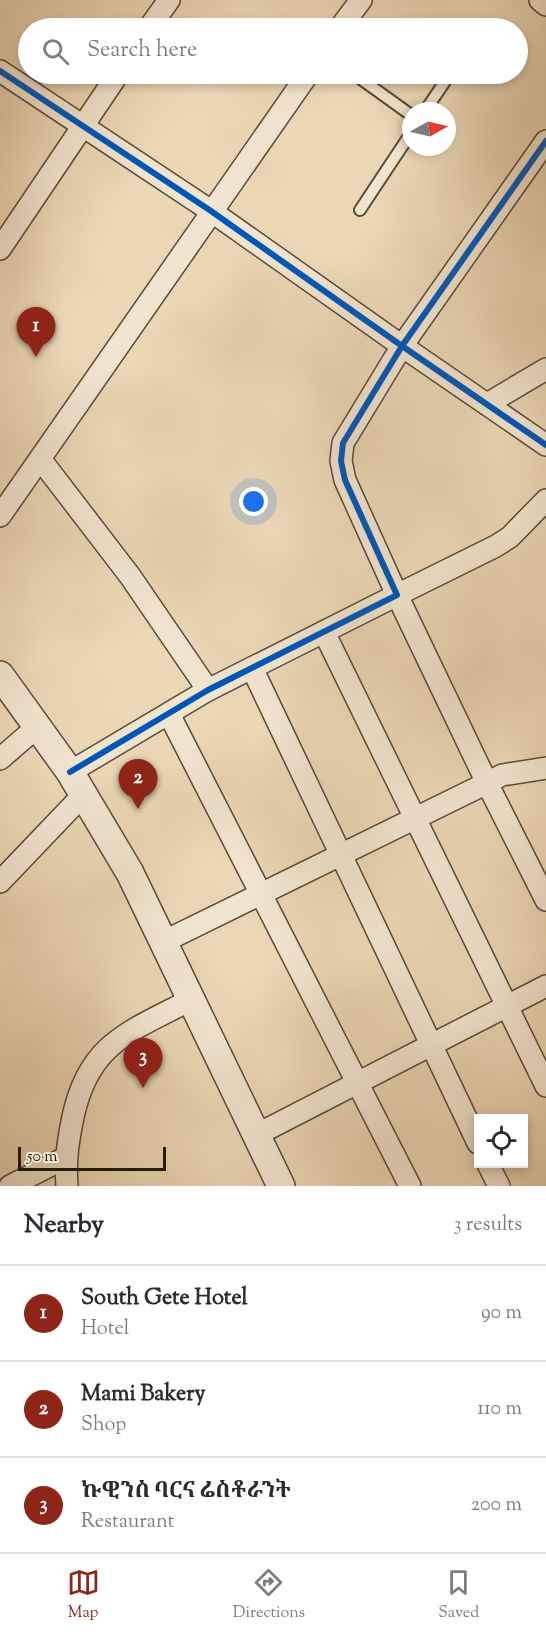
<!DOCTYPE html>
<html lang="en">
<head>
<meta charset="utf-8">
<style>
  :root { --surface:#fff; --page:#f2f2f3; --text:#2b2b33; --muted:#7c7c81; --line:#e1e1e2; --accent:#8f2418 }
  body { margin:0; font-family:"Sorts Mill Goudy","Noto Serif Ethiopic",serif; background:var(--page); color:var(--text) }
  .controls { position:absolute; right:18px; bottom:18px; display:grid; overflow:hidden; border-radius:0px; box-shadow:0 3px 9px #0003 }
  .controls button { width:54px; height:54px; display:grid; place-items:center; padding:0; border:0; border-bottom:2px solid var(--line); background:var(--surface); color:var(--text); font:30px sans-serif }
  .compass { position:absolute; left:402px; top:102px; width:54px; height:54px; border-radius:50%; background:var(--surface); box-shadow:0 3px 9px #0003; rotate:82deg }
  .scale { position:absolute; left:18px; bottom:15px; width:148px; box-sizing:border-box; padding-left:6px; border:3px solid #281b0c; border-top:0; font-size:16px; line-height:21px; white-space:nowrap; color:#281b0c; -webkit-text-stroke:4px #f2e5d0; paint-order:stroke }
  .you { position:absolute; left:254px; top:502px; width:21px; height:21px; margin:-15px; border:4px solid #fff; border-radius:50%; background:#1a73e8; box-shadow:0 0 0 9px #1a73e833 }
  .badge { display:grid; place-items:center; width:39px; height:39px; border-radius:50%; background:var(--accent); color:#fff; font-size:20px; font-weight:700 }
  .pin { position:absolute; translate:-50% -50px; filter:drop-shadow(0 2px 3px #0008) }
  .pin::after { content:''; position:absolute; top:32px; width:21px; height:18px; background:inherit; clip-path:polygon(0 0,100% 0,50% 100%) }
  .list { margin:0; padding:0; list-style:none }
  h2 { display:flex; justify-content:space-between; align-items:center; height:78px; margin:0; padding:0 24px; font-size:26px }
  h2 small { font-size:20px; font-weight:400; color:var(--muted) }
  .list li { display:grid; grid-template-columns:39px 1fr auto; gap:18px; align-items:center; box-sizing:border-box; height:96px; padding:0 24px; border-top:2px solid var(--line) }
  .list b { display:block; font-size:22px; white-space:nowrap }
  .list p { margin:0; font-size:20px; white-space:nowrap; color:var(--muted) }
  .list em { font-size:20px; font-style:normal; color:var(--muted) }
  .icon { flex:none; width:33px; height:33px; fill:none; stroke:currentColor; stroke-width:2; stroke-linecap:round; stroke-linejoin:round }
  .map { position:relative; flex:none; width:546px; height:1186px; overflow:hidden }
  .search { position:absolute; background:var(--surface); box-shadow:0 3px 9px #0003; left:18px; right:18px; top:18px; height:66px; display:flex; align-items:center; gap:15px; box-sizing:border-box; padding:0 21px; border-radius:33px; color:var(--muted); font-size:22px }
  .sheet { height:366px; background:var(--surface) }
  nav { display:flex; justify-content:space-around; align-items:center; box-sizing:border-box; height:84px; border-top:2px solid var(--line); background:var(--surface); font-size:16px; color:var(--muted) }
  nav a { display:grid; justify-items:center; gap:3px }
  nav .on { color:var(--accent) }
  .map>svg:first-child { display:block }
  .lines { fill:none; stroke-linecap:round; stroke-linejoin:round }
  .service-casing { stroke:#594a36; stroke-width:14 }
  .minor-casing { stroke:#594a36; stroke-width:24 }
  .tertiary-casing { stroke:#594a36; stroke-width:30 }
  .service { stroke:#f2e5d0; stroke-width:10 }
  .minor { stroke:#f2e5d0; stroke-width:21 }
  .tertiary { stroke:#f2e5d0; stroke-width:27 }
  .cycleway-casing { stroke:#f2e5d0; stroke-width:10 }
  .cycleway { stroke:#0057b8; stroke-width:6 }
</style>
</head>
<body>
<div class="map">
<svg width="546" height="1186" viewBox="0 0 546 1186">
  <rect width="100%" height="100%" fill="#ebd7b6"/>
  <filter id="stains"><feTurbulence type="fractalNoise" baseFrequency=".00333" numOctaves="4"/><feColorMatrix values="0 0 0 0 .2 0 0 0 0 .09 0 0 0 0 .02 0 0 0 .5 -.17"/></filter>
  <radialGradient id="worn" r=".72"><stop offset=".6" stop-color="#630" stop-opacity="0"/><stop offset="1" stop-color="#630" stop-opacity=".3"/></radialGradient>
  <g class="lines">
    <defs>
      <g id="service">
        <polyline points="354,74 411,115"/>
        <polyline points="425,111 450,74"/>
        <polyline points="360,210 411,133"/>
      </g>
      <g id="minor">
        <polyline points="540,0 546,5"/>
        <polyline points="149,28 169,0"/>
        <polyline points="340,28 361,0"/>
        <polyline points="0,71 211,211 402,346 546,141"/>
        <polyline points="0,249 118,74"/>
        <polyline points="487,404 546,369"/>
        <polyline points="41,460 130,576 208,690"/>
        <polyline points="546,500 510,537 496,546 397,595 487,783 502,775 546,768"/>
        <polyline points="0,516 308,74"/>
        <polyline points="324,632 546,1086"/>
        <polyline points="252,668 478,1143"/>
        <polyline points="169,714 410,1186"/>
        <polyline points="0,759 37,727"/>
        <polyline points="70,772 208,690 397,595 345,480 341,461 343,443 402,346 546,445"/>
        <polyline points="0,882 83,795"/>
        <polyline points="165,941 487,783 546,900"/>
        <polyline points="256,1135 546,986"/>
        <polyline points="488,1164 499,1186"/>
        <polyline points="10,1186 65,1158"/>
        <path d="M67 1186C65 1161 68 1141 73 1117 89 1042 130 1032 192 999"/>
      </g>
      <polyline id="tertiary" points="0,675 70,772 130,873 281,1186"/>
    </defs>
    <use href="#service" class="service-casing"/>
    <use href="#minor" class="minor-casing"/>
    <use href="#tertiary" class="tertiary-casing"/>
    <use href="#service" class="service"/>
    <use href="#minor" class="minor"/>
    <use href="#tertiary" class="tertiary"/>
    <defs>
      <g id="cycleway">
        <polyline points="0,71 211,211 402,346 546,141"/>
        <polyline points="70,772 208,690 397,595 345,480 341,461 343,443 402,346 546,445"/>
      </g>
    </defs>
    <use href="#cycleway" class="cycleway-casing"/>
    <use href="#cycleway" class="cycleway"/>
  </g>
  <rect width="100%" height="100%" filter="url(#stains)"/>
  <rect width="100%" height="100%" fill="url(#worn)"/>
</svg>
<div class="controls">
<button><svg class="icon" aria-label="locate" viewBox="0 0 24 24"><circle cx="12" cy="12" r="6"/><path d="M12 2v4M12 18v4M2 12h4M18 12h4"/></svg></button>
</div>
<svg class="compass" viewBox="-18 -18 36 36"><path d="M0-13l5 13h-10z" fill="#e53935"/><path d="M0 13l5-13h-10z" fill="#7c7c81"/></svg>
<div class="scale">50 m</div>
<div class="you"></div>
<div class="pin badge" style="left:36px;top:357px">1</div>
<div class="pin badge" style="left:138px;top:809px">2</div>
<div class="pin badge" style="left:143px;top:1088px">3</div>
<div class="search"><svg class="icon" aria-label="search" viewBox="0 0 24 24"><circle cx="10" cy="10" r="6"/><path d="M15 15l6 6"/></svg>Search here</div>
</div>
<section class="sheet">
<h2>Nearby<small>3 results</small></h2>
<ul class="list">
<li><span class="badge">1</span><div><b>South Gete Hotel</b><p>Hotel</p></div><em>90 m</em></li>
<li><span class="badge">2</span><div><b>Mami Bakery</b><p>Shop</p></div><em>110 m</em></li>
<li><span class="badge">3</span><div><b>ኩዊንስ ባርና ሬስቶራንት</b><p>Restaurant</p></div><em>200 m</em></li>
</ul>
</section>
<nav>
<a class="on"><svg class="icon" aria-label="map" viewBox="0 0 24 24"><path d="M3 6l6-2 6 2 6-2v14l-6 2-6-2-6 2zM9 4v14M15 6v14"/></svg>Map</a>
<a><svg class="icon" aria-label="directions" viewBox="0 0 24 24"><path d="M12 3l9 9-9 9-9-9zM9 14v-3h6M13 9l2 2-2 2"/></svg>Directions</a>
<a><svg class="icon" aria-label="saved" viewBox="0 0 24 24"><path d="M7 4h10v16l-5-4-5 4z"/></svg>Saved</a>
</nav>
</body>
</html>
